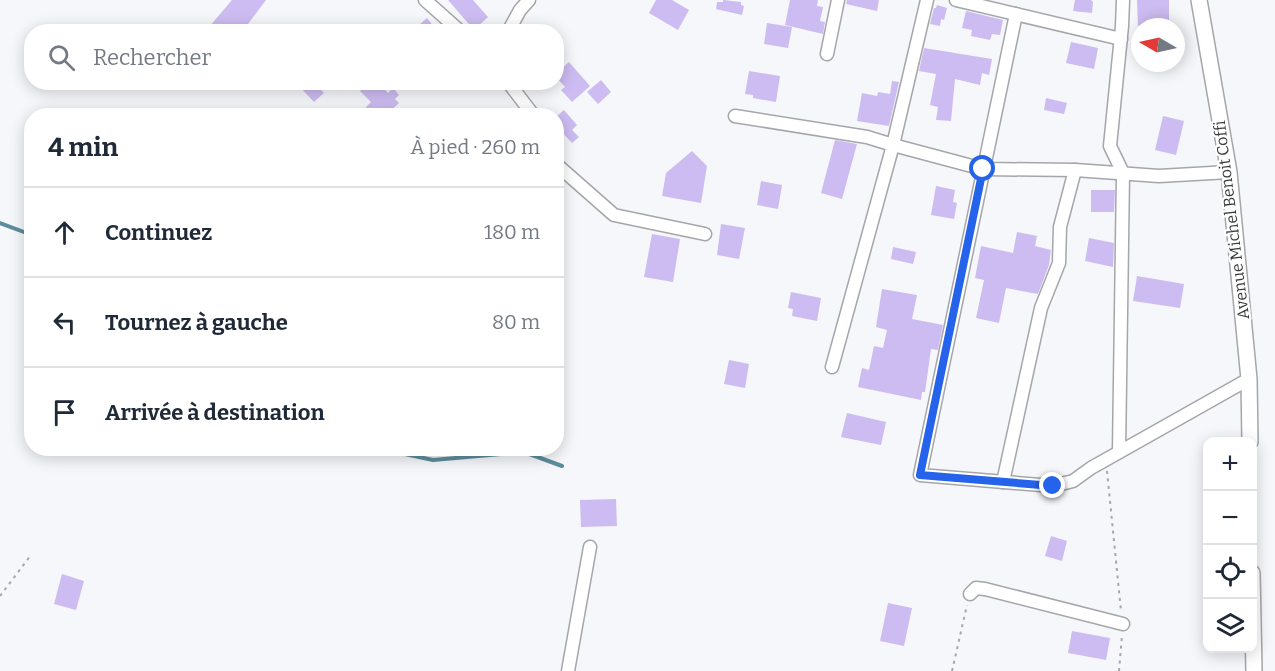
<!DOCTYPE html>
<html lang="fr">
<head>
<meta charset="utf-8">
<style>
  :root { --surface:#fff; --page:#f2f2f3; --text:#1f2937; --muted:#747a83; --line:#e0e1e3 }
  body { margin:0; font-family:Bitter,serif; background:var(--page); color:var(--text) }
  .controls { position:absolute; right:18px; bottom:18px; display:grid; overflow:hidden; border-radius:12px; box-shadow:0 3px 15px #0003 }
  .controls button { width:54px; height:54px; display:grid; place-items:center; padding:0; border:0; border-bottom:2px solid var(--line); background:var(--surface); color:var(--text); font:30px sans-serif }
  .compass { position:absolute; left:1131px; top:18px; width:54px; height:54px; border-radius:50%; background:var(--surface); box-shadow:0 3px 15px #0003; rotate:279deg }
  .stop { position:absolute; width:18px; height:18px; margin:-14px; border:4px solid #2563eb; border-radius:50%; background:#fff }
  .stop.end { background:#2563eb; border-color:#fff; box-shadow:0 2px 6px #0008 }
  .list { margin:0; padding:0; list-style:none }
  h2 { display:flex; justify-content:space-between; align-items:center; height:78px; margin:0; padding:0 24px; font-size:26px }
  h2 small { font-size:20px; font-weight:400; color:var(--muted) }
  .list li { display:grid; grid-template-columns:39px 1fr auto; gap:18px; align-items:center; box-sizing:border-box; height:90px; padding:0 24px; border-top:2px solid var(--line) }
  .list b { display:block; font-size:22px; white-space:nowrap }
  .list em { font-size:20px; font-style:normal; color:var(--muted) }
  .icon { flex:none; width:33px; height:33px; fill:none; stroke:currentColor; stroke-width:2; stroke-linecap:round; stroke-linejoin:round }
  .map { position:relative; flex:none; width:1275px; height:671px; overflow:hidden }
  .search { position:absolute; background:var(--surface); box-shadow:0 3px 15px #0003; left:24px; top:24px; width:540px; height:66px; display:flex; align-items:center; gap:15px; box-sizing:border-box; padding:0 21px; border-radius:24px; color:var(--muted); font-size:22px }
  .panel { position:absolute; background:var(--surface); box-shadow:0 3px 15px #0003; left:24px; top:108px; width:540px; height:348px; border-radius:24px }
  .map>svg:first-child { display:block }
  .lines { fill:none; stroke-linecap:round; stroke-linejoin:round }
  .stream { stroke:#5d8d9c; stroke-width:4 }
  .building { fill:#cdbcf1 }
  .minor-casing { stroke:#a5a6aa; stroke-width:15 }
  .tertiary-casing { stroke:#a5a6aa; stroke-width:18 }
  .path { stroke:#a6a7aa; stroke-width:2; stroke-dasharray:3 4.5; stroke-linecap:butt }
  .minor { stroke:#fff; stroke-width:12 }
  .tertiary { stroke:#fff; stroke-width:15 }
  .route { stroke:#2563eb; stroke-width:8 }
  .labels { text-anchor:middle; stroke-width:4.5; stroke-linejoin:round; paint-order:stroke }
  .street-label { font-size:16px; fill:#393a3b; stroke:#fff }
</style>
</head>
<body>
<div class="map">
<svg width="1275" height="671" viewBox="0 0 1275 671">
  <rect width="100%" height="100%" fill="#f6f7fb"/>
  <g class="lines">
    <g class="stream">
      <polyline points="0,223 32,235"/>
      <polyline points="377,448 433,460 524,452 562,466"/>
    </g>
  </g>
  <g class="building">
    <polygon points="232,0 266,0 242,32 215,32 209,27"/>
    <polygon points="448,0 473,0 488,17 474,30"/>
    <polygon points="656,0 672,0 689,10 678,30 649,13"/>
    <polygon points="723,0 741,2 741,5 744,6 742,15 716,9 717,2 723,2"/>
    <polygon points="790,0 818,0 817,6 823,7 820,21 825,22 823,34 785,25"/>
    <polygon points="847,0 879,0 877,11 846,4"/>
    <polygon points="1075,0 1091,0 1093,2 1092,13 1073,11"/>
    <polygon points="1137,0 1169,0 1169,25 1138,26"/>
    <polygon points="937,5 947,8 944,20 941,19 940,26 930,24 934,8 936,8"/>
    <polygon points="966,11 1003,20 1000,35 992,34 990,40 971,36 972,30 962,28"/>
    <polygon points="427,18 438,32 411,32"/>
    <polygon points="767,23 792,27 788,48 764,44"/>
    <polygon points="1071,42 1098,48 1094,69 1066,63"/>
    <polygon points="924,48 992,59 989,75 982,73 980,85 955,79 951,121 936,120 938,107 930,105 936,74 919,71"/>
    <polygon points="569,62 590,86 572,102 561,90 565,87 556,77 556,74"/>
    <polygon points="749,71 780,76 776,102 753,98 753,95 745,94"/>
    <polygon points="601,80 611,92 598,104 587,92"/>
    <polygon points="892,81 899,82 889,126 857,121 862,93 877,96 878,92 890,94"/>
    <polygon points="295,82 313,82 324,93 314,102"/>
    <polygon points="369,82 378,82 388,93 393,88 399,95 395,99 399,103 385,116 374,116 366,107 371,102 360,91"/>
    <polygon points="1046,98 1067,103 1064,114 1044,110"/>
    <polygon points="564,110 577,125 572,130 579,137 572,143 556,126 556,117"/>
    <polygon points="1163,116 1184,121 1176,155 1155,150"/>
    <polygon points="835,140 857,144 842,199 821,193"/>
    <polygon points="692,151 707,166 701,203 662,196 666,173"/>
    <polygon points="761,181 782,185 778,209 757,205"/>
    <polygon points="936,186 955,190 953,202 957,203 954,219 931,215"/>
    <polygon points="1091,190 1115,190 1114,212 1091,212"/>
    <polygon points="721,224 745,228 739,259 717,255"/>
    <polygon points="1017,232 1037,236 1035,246 1051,250 1049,265 1038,294 1006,288 999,323 976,318 984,280 975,278 981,246 1013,253"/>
    <polygon points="652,234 680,239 673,282 644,277"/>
    <polygon points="1089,238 1114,243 1113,267 1085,261"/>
    <polygon points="893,247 916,252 913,264 891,259"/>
    <polygon points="1137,276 1184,284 1180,308 1133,301"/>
    <polygon points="882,289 917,295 912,319 943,325 938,350 931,349 925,392 922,392 921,400 858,387 862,368 869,370 874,346 883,348 887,330 876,327"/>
    <polygon points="791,292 821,298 817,321 792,316 793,309 788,308"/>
    <polygon points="729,360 749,364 745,388 724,384"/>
    <polygon points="847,413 886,422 881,445 841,437"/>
    <polygon points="616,499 617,526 581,527 580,500"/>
    <polygon points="1051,536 1067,541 1062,561 1045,556"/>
    <polygon points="62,574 84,581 76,610 54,604"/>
    <polygon points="888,603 912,608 904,646 880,641"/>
    <polygon points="1072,631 1110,638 1106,660 1068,653"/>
  </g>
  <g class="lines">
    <defs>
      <g id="minor">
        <polyline points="425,0 461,32"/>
        <polyline points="956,0 1121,39"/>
        <polyline points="1016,14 920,475 1053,486 1073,481 1091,468 1249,379"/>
        <polyline points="508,32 520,10 529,0"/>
        <polyline points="827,54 838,0"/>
        <polyline points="508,82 534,116"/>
        <polyline points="735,116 867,137 893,145 983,169 1075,170 1159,176 1229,172"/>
        <polyline points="556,164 614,215 705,234"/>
        <polyline points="832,367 893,145 927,0"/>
        <polyline points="1119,452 1123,173 1110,146 1122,26 1123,0"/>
        <polyline points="1003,482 1041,308 1059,263 1060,227 1075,170"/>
        <polyline points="970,594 976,588 985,589 1123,624"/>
        <polyline points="568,671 590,547"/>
      </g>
      <g id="tertiary">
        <polyline points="1199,0 1229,172 1249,379 1250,442"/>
        <polyline points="1252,573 1254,671"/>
      </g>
    </defs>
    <use href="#minor" class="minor-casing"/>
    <use href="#tertiary" class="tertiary-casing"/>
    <g class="path">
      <polyline points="1107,471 1121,611"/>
      <polyline points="0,596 31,555"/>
      <polyline points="952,671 967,605"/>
      <polyline points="1119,671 1122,635"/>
    </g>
    <use href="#minor" class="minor"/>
    <use href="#tertiary" class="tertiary"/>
  </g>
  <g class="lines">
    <polyline class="route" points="983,169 920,475 1053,486"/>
  </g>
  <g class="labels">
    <g class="street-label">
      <text transform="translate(1231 220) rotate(-97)" y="6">Avenue Michel Benoit Coffi</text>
    </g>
  </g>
</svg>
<div class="controls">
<button>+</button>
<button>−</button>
<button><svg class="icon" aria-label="locate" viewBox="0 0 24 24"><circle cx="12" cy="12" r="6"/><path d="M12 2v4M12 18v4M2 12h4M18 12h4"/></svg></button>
<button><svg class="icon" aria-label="layers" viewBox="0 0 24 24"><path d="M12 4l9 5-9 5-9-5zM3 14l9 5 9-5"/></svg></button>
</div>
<svg class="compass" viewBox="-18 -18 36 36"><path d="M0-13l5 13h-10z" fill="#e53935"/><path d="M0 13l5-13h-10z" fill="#747a83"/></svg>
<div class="stop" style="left:983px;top:169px"></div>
<div class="stop end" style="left:1053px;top:486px"></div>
<div class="search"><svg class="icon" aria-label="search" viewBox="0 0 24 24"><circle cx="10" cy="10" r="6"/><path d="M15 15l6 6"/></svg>Rechercher</div>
<section class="panel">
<h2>4 min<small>À pied · 260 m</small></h2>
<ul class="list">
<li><svg class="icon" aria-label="ahead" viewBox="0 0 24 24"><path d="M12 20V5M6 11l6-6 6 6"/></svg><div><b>Continuez</b></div><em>180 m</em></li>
<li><svg class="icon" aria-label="left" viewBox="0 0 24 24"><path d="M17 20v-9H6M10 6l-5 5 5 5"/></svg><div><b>Tournez à gauche</b></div><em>80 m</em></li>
<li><svg class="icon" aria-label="arrive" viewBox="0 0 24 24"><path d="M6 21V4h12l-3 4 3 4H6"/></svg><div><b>Arrivée à destination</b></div></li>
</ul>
</section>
</div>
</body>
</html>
